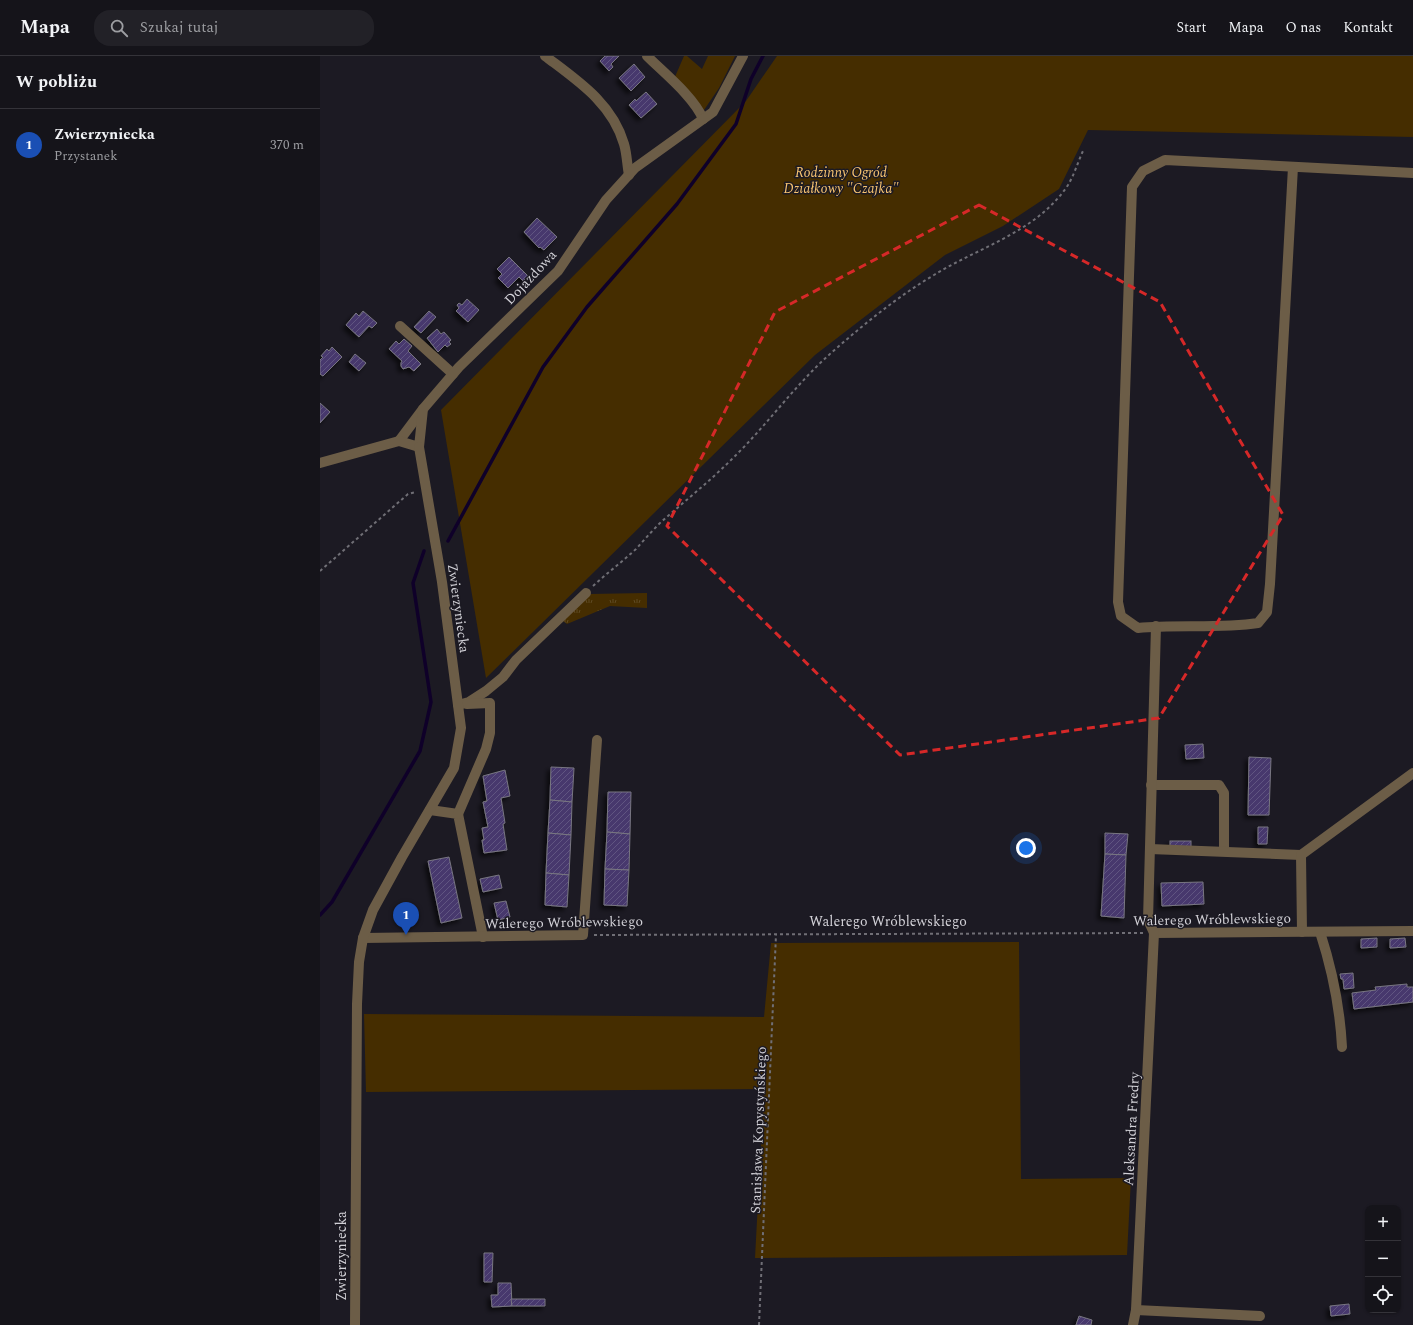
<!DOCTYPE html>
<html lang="pl">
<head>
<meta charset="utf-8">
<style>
  :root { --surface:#15141a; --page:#222127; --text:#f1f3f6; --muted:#9d9ea2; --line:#343339; --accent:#ea580c }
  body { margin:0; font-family:Spectral,serif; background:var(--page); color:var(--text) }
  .controls { position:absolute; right:12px; bottom:12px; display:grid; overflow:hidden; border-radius:8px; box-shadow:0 1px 3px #0004 }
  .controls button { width:36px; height:36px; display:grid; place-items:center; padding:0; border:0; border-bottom:1px solid var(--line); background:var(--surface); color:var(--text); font:20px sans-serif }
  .you { position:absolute; left:706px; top:792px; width:14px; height:14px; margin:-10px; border:3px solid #fff; border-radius:50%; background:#1a73e8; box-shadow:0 0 0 6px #1a73e833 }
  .badge { display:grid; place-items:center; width:26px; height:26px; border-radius:50%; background:var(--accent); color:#fff; font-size:13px; font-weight:700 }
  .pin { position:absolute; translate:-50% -33px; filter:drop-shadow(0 1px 2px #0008) }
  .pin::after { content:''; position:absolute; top:21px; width:14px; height:12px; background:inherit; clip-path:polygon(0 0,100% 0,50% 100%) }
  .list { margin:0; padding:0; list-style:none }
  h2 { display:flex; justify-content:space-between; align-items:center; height:52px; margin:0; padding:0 16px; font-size:17px }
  h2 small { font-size:13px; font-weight:400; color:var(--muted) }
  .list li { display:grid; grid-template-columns:26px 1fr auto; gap:12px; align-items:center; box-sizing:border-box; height:72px; padding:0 16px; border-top:1px solid var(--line) }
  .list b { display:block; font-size:15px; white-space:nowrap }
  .list p { margin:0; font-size:13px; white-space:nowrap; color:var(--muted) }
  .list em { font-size:13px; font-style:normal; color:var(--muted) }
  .icon { flex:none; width:22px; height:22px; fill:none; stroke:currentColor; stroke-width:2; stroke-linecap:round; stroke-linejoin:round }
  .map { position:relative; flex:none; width:1093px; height:1269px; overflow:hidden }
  header { display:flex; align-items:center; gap:24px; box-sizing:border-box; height:56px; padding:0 20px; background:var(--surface); border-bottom:1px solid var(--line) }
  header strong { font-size:19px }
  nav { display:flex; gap:22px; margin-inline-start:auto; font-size:14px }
  .search { width:280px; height:36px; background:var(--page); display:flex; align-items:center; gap:10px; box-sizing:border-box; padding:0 14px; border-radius:16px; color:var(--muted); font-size:15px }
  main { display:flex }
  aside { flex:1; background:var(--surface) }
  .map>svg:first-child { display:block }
  .green { fill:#452d00 }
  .park { fill:url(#park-tufts) }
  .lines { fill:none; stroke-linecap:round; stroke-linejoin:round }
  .stream { stroke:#0f0029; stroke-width:3.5 }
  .building { fill:url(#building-hatch); stroke:#787681; filter:url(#shadow) }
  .path { stroke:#706f76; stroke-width:2; stroke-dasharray:3 3; stroke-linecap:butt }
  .minor { stroke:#6c5d47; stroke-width:10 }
  .marked { fill:none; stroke:#d62828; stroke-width:3; stroke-dasharray:8 5; stroke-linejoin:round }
  .labels { text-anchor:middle; stroke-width:3; stroke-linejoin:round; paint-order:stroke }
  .park-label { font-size:14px; font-style:italic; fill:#f7c370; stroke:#1c1a23 }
  .street-label { font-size:14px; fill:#d2d1d7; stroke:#1c1a23 }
</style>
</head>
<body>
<header>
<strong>Mapa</strong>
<div class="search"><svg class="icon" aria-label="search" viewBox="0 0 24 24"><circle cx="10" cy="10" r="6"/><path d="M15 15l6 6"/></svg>Szukaj tutaj</div>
<nav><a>Start</a><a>Mapa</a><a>O nas</a><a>Kontakt</a></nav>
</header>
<main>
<aside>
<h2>W pobliżu<small></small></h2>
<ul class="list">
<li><span class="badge" style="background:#1a4fb4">1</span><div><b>Zwierzyniecka</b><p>Przystanek</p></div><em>370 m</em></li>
</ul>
</aside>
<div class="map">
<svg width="1093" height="1269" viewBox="0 0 1093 1269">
  <defs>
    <pattern id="park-tufts" width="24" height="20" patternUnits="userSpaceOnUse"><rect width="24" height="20" fill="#452d00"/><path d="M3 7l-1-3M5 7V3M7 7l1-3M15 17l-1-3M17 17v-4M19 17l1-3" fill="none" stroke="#5f4a24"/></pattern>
    <pattern id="building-hatch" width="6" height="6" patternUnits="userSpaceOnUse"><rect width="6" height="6" fill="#47396d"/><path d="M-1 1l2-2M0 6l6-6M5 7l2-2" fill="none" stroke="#615581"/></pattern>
    <filter id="shadow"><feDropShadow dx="-3.5" dy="3.5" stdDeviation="2" flood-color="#0009"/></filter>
  </defs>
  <rect width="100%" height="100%" fill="#1c1a23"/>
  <g class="green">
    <polygon points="364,0 367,0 382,13 388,0 415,0 399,32 384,54 354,23"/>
    <polygon points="457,0 1093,0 1093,81 768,74 739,133 683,170 625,199 495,299 166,622 121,354 426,45"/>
    <polygon points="699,886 701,1123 811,1122 807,1199 435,1202 444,1033 46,1036 44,958 444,961 451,887"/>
  </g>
  <polygon class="park" points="327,537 327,552 290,550 247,568 243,565 271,538"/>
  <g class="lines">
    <g class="stream">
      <polyline points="128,485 223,311 267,251 357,148 416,68 431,23 443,0"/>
      <polyline points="0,859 12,846 100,695 111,646 93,527 104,495"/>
    </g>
  </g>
  <g class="building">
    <polygon points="285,0 299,0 291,8 293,11 289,15 280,5"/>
    <polygon points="314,8 325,21 311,35 299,22"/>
    <polygon points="326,36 337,48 321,62 309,49 315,43 316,45"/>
    <polygon points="217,162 237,181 224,194 220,191 219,192 204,176"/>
    <polygon points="189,201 208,220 203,225 199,221 188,232 178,222 182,218 177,213"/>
    <polygon points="147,243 159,254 148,266 136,255 139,252 137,249 139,247 142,249"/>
    <polygon points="43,255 57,267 52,272 49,270 39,281 26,269 36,257 39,260"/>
    <polygon points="109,255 116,261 101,277 94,271"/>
    <polygon points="117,273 121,278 124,276 131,284 129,286 131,288 127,291 125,289 118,296 107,282"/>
    <polygon points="84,283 92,290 88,295 101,308 94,315 89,311 83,313 81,310 81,307 82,305 69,293 76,285 79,288"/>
    <polygon points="12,291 22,301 3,320 0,318 0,304 3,301 1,300 7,293 9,295"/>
    <polygon points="35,298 46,307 39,315 29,306"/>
    <polygon points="0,347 10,356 0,367"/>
    <polygon points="883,688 884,702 866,703 865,689"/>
    <polygon points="929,701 951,702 949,759 928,759"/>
    <polygon points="231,711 254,712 252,746 230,744"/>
    <polygon points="185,714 190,740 181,742 185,767 183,768 187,794 164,797 162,784 164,784 162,772 168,771 163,746 167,745 163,720"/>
    <polygon points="288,736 311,736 310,778 287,776"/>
    <polygon points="230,744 252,746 251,779 228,777"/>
    <polygon points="938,771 948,771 947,788 938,788"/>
    <polygon points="287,776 310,778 309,814 285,813"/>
    <polygon points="228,777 251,779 249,819 226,817"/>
    <polygon points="785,777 808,778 806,799 785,798"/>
    <rect x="850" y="785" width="21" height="8"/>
    <polygon points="785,798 806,799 804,862 781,860"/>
    <polygon points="129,801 142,862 121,867 108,805"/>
    <polygon points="285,813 309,814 307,850 284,849"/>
    <polygon points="226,817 249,819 247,851 225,849"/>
    <polygon points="179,819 182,832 163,836 160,823"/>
    <polygon points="883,826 884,848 842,850 841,827"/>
    <polygon points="186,845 190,861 178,864 174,847"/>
    <polygon points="1057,882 1057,891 1041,892 1041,883"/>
    <polygon points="1085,882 1086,891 1070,892 1070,883"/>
    <polygon points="1033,917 1034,932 1024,933 1023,923 1021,923 1020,918"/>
    <polygon points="1087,928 1087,931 1093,931 1093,946 1034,953 1032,937 1056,934 1055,931"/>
    <polygon points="164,1197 173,1197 172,1226 164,1226"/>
    <polygon points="178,1227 191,1227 192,1250 172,1251 171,1239 178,1239"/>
    <polygon points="191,1243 225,1243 225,1250 192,1250"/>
    <polygon points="1029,1248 1030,1258 1011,1260 1010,1250"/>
    <polygon points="759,1260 772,1264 771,1269 756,1269"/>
  </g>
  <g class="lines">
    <g class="path">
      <polyline points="0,515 88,438 96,436"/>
      <path d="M273 530C287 517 302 506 316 493 324 484 332 475 341 466 365 445 390 425 413 402 447 369 475 329 511 297 543 269 577 241 614 219 659 191 717 176 748 129 754 119 758 106 763 95"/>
      <polyline points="274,879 823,877"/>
      <polyline points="439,1269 456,879"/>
    </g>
    <g class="minor">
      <path d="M225 0C258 25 292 47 304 88 307 98 307 109 309 119"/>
      <path d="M327 0C344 17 374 41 383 63"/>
      <path d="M973 111 950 528 947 556 938 567C898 573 858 568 818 572L801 560 798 546 812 131 823 115 845 104 1093 117"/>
      <polyline points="80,270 133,318"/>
      <polyline points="79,385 103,353"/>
      <polyline points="0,407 79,385 99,391 103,353 139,311 238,215 286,144 315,112 393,56 423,0"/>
      <polyline points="138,649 149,646 166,635 183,621 196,604 266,537"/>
      <polyline points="831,729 899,729 904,737 904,795"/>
      <polyline points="110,754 138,758 163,881"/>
      <polyline points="138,758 166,693 170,677 170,647 147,648"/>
      <polyline points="830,793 981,799"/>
      <polyline points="982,876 981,799 1093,717"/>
      <path d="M1000 876C1012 913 1020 952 1022 991"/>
      <polyline points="834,877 1093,875"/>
      <polyline points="43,882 263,879 277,684"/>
      <polyline points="816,1254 940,1260"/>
      <polyline points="35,1269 37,948 39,906 43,882 53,854 82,801 134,712 141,672 122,526 99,391"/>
      <polyline points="813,1269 816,1254 834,877 828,864 836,570"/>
    </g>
  </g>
  <path class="marked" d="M659 149 840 246 963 459 839 662 580 699 347 470 455 256Z"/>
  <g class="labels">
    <g class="park-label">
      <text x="521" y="121">Rodzinny Ogród<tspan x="521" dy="16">Działkowy "Czajka"</tspan></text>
    </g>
    <g class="street-label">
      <text transform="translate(210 221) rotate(-47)" y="5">Dojazdowa</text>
      <text transform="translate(139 552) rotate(82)" y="5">Zwierzyniecka</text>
      <text transform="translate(892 863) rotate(-1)" y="5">Walerego Wróblewskiego</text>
      <text x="568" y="870">Walerego Wróblewskiego</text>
      <text transform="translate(244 866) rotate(-1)" y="5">Walerego Wróblewskiego</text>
      <text transform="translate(811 1073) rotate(-87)" y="5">Aleksandra Fredry</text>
      <text transform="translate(438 1074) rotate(-88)" y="5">Stanisława Kopystyńskiego</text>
      <text transform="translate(21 1200) rotate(-90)" y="5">Zwierzyniecka</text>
    </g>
  </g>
</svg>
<div class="controls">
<button>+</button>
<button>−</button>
<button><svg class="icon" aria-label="locate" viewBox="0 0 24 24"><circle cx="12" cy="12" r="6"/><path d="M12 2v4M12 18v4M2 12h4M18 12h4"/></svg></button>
</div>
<div class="you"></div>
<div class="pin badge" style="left:86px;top:879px;background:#1a4fb4">1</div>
</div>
</main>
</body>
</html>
